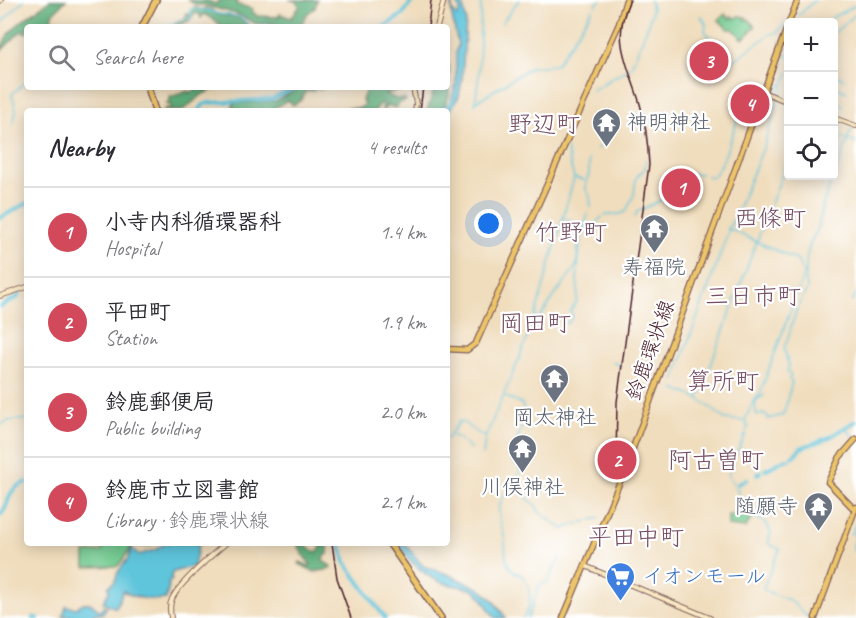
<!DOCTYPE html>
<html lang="en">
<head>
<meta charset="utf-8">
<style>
  :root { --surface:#fff; --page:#f7f7f7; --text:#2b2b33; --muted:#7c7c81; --line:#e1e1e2; --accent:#d1495b }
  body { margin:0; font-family:Caveat,"Klee One",sans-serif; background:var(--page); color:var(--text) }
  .controls { position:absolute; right:18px; top:18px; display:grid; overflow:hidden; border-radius:6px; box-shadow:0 3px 15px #0003 }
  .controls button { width:54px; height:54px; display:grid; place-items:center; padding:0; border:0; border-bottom:2px solid var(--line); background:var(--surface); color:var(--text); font:30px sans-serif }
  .you { position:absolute; left:489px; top:224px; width:21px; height:21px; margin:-15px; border:4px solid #fff; border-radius:50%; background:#1a73e8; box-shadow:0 0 0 9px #1a73e833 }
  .badge { display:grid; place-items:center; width:39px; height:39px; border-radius:50%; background:var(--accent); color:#fff; font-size:20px; font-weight:700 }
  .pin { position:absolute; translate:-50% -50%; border:3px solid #fff; box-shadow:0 2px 6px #0006 }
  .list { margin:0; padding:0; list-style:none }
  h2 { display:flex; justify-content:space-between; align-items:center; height:78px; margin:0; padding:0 24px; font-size:26px }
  h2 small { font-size:20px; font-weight:400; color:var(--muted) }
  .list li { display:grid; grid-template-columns:39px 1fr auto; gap:18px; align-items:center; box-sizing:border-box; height:90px; padding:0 24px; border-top:2px solid var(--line) }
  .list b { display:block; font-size:22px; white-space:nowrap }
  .list p { margin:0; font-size:20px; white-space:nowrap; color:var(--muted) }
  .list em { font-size:20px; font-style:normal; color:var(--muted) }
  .icon { flex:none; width:33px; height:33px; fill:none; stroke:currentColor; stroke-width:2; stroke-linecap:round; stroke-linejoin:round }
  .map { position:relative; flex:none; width:856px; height:618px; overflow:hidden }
  .search { position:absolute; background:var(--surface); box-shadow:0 3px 15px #0003; left:24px; top:24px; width:426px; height:66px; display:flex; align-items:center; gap:15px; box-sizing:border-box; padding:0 21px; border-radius:6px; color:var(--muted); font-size:22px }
  .panel { position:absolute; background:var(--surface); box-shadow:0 3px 15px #0003; left:24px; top:108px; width:426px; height:438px; border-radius:6px }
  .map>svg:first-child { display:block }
  .green { fill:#73cb91; stroke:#5e755e; stroke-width:1.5 }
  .forest { fill:#5eaf7b; stroke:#546753; stroke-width:1.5 }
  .water { fill:#5ec5db; stroke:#547283; stroke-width:1.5 }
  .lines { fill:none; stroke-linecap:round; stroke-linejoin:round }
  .stream { stroke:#5ec5db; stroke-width:1.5 }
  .river { stroke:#5ec5db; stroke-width:4 }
  .secondary-casing { stroke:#84625e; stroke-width:6 }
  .primary-casing { stroke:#84625e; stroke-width:7 }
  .trunk-casing { stroke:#84625e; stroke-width:8 }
  .secondary { stroke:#f8e8c3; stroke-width:4 }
  .primary { stroke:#edc569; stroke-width:4.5 }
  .trunk { stroke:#edc569; stroke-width:5 }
  .rail { stroke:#4a1f2b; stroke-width:1.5 }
  .labels { text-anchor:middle; stroke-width:4.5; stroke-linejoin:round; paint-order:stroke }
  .worship-label { font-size:21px; fill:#5b616d; stroke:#fff }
  .street-label { font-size:21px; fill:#4a1f2b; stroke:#fff }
  .shop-label { font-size:21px; fill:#366cbe; stroke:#fff; text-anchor:start }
  .quarter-label { font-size:24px; fill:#764e62; stroke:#fff }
</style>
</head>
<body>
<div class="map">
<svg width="856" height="618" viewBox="0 0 856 618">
  <rect width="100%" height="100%" fill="#fff"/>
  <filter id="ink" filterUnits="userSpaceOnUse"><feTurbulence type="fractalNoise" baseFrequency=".0167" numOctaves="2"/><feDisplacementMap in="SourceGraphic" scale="12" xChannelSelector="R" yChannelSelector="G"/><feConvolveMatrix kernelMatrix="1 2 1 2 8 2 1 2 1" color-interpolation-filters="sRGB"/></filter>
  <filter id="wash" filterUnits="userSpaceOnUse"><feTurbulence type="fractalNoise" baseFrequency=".008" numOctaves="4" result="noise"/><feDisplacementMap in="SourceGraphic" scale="24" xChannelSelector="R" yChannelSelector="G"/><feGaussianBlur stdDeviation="1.35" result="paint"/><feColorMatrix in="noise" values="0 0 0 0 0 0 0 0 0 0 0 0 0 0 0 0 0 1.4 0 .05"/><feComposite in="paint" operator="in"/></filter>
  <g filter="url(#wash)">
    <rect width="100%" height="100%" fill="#f0ddbd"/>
    <g class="green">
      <polygon points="725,14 729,19 732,16 735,19 738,16 746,17 745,20 749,19 755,27 743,39 732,28 729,30 719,20"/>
      <polygon points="728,515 753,516 753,517 745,528 728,526"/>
      <polygon points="98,543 156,543 148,546 133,545 118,566 85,567 85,553 102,551 103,548"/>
    </g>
    <g class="forest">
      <path d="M50 0H66L52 14 51 27H27V33L21 31 0 52C7 26 31 16 50 0Z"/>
      <polygon points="188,0 209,1 215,4 220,0 237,0 236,4 253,9 252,11 257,16 278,17 280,14 291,18 300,6 295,1 289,0 317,0 315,8 308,13 300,27 279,27 272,23 256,24 237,14 204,5 196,5"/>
      <path d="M194 7 202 10 205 8 212 10 216 14 237 17 250 27H219L220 24 204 14 201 18 199 14 195 13C190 23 184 23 174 26L176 22 188 19 185 16 186 13 191 17 190 11Z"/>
      <polygon points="447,63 449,67 449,95 443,111 427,111 435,87 447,87"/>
      <polygon points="202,87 219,87 203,94 182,111 164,111 164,109 171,108 171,105 166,104 169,102 170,97 188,91 189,93"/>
      <polygon points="301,87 324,87 320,90 317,87 314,91 306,91 301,100 293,105 288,100 270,111 231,111 234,103 276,101"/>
      <polygon points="367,87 372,90 380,87 404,87 400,90 385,94 397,99 404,99 406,101 399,103 396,108 387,105 384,110 382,110 383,104 380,103 375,111 343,111 348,108 361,108 364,104 362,100"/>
      <polygon points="297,543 305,544 309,549 317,552 322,547 318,543 331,543 328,544 328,554 323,558 324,562 331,566 330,569 315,572 299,564 300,562 309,566 311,565 303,555"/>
    </g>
    <g class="water">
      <path d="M452 0V10L457 17 460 11 457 0H462L466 20 462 78 459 96 447 116 456 83V50L458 46C456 31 449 14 452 0Z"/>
      <path d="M166 543H199L194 566 173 572 171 576 172 580 168 583 169 585 166 599C153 601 134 598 123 591L116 608 103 602 109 592 108 587 115 581 118 572 127 560 132 548 138 555 155 550Z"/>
      <path d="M397 543H404L423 566 447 574 480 589 493 600 506 618H496C488 611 484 597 476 592 466 585 454 587 444 583 425 577 408 560 397 543Z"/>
      <polygon points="83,603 90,603 100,611 104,606 107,607 102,614 96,613 92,618 63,616 66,606 76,608"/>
    </g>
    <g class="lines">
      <g class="stream">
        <polyline points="595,6 600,0"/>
        <polyline points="799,15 815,0"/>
        <polyline points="701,16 706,24 705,31 710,37 708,40 732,62 770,34 776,33 786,24"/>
        <polyline points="827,22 833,17 856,5"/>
        <polyline points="502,23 519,0"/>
        <polyline points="0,24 24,0"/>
        <path d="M161 27 171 26 179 20 191 18 192 15 189 11 194 8 203 11 208 10C222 19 236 8 251 27"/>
        <polyline points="258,27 263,25 276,27"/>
        <polyline points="834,33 856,14"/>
        <polyline points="785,54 788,57"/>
        <polyline points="834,75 844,79"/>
        <polyline points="834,86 847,92"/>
        <polyline points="592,90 631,67 647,28 652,10 650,0"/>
        <polyline points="769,93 782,85"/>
        <polyline points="779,96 788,73"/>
        <polyline points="477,101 531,67 556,65 593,9"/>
        <polyline points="834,102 843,105"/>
        <polyline points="475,104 479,74 481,0"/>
        <polyline points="16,110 12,94 24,83 27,84"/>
        <polyline points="13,125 16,111"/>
        <polyline points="834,135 847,140"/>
        <polyline points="847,140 852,128"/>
        <polyline points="848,140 856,143"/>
        <polyline points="604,143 607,142 613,133"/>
        <polyline points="596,149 603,144"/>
        <polyline points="837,170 848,140"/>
        <polyline points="681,175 685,173 701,174"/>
        <polyline points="707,176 712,177"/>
        <polyline points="714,177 724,158 741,110 753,113"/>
        <polyline points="575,178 584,180"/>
        <polyline points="636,178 645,168 646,160"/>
        <polyline points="834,179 836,174"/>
        <polyline points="587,180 589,173 589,160"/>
        <polyline points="586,181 586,189 590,197"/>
        <polyline points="634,194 636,179"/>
        <polyline points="590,199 591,207"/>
        <polyline points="626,211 634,195"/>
        <polyline points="622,213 625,212"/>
        <polyline points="605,215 621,214"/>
        <polyline points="635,217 637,212 663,199 679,176"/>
        <polyline points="564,218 583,227"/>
        <polyline points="595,224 602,217"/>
        <polyline points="729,229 797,260 804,274 759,396 754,400 745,420"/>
        <polyline points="583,233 588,213"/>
        <polyline points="584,234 590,228"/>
        <polyline points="577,264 579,239 585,222"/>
        <path d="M578 265C580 255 577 244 583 234"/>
        <polyline points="578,266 577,282 578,288"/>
        <path d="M806 276C806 265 806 253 811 242 813 236 818 231 819 225 822 208 824 194 834 180"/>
        <polyline points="806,279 807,288"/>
        <polyline points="559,290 577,265"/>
        <polyline points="855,297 856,293"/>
        <polyline points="852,301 854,299"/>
        <polyline points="577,302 578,289"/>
        <polyline points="732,307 788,159"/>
        <polyline points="796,311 807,289"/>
        <polyline points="535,317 574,178 566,148"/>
        <polyline points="536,317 539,319 558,291"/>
        <polyline points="561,320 568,324 573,315 570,312 576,303"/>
        <polyline points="790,330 796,312"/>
        <polyline points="720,341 732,308"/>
        <polyline points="520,356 535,319"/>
        <polyline points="613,362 620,366"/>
        <polyline points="708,373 719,342"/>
        <polyline points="674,381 728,233 728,229 734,219 764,146 778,99"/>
        <polyline points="674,389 696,397 710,407"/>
        <polyline points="764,395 756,400 755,407 757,415 765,414 768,416 768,419 783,415 788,399"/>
        <path d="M504 396 522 404 524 411 527 412C524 424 510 453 512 461"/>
        <polyline points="699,397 707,374"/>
        <polyline points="788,397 792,382 789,379 791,376 787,371 789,366 784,349 790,332"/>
        <polyline points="711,408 725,419 744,421"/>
        <polyline points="461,421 471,428"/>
        <polyline points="745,421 748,427 746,431"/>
        <path d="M0 426C9 417 17 422 27 419"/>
        <polyline points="845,428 855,438"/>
        <polyline points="472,429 484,437"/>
        <polyline points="451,433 460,421"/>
        <polyline points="447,439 450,434 461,440"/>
        <polyline points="743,439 746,434"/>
        <polyline points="461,441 471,449"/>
        <polyline points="610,443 615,444"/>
        <polyline points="483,455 485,438 520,357"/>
        <polyline points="736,455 743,440"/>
        <polyline points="730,471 733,463"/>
        <polyline points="729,473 728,475 734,484"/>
        <polyline points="518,482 522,485 527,498 536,505 539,512 563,529 579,523"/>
        <polyline points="734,486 738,491 738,501 749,507 755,514"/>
        <polyline points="754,517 762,521"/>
        <polyline points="591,520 600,518"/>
        <polyline points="764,521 770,530 771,534"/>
        <polyline points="582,522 587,521"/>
        <polyline points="855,531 853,530 856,522"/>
        <polyline points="850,533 854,534"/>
        <path d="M505 539C496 511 495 501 517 481V477L520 473 519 468 513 463"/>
        <path d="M505 541C506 551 504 561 511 569 514 573 520 573 523 577 532 588 532 608 523 618"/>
        <polyline points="768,544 770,535"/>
        <polyline points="770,545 775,547"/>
        <polyline points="854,552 853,546 856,537"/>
        <polyline points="773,564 780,549 777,548"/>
        <polyline points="768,577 773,566"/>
        <polyline points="766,591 763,589 767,579"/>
        <polyline points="768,592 773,594"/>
        <polyline points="776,595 789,600"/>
        <polyline points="790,600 805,615"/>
        <polyline points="806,615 812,618"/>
        <polyline points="528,618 539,586 548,581 560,557"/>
      </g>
      <g class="river">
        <polyline points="384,27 402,15 413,0"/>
        <polyline points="199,111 203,105 208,103 272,99 297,87"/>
        <polyline points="445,111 454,100"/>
        <polyline points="0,218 27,203"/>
        <polyline points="0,307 18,297 19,291"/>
        <polyline points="792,457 801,448 828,438 856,421"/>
        <polyline points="782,461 788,459"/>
        <polyline points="765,470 780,462"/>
        <polyline points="758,474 760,472"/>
        <polyline points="738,484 747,479"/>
        <path d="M0 515C13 503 3 490 27 482"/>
        <polyline points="340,543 345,562 385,618"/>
        <polyline points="33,618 38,618"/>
      </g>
    </g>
  </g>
  <g filter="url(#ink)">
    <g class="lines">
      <defs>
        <g id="secondary">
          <polyline points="0,1 1,0"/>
          <polyline points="437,27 444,0"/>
          <polyline points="413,87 416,104 415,111"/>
          <polyline points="763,92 788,102"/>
          <polyline points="834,118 856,126"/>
          <polyline points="0,296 27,287"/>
          <polyline points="585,566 710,618"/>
          <path d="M171 618C170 611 169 605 172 599 179 583 212 555 226 543"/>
        </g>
        <g id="primary">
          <polyline points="789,22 798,0"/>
          <polyline points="447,349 467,350 476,343 619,24 626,0"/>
          <polyline points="855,510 828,482 840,457 856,439"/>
          <polyline points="563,618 626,467 788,25"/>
          <polyline points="815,618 856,507"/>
        </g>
        <g id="trunk">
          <polyline points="142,27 156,0"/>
          <polyline points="148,87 155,111"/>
          <polyline points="389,543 441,618"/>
        </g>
      </defs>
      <use href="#secondary" class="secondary-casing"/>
      <use href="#primary" class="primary-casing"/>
      <use href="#trunk" class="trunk-casing"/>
      <use href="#secondary" class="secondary"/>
      <use href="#primary" class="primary"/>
      <use href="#trunk" class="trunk"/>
      <g class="rail">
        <polyline points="428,27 431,0"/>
        <polyline points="420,111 423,87"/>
        <path d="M616 462 617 402 649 165C648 144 646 124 640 104 629 66 610 40 630 0"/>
        <polyline points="332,543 337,578 351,618"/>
      </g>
    </g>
  </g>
  <defs>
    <symbol id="temple-pin" viewBox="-11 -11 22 30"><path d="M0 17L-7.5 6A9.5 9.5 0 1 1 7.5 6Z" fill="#6b7280" stroke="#fff"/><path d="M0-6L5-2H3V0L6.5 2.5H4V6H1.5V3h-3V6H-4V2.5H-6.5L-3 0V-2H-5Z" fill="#fff"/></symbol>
    <symbol id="supermarket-pin" viewBox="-11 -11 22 30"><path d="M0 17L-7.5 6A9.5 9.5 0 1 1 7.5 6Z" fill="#3f7fe0" stroke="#fff"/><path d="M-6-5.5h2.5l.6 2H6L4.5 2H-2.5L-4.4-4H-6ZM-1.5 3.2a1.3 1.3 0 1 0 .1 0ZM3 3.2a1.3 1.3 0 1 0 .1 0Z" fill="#fff"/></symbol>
  </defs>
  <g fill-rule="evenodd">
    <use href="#temple-pin" x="590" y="106" width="33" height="45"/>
    <use href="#temple-pin" x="638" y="212" width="33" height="45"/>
    <use href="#temple-pin" x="538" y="362" width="33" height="45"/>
    <use href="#temple-pin" x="506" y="432" width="33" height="45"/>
    <use href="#temple-pin" x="802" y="490" width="33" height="45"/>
    <use href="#supermarket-pin" x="604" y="560" width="33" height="45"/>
  </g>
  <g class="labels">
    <g class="worship-label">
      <text x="627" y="129" text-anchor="start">神明神社</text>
      <text x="654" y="274">寿福院</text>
      <text x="555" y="424">岡太神社</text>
      <text x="523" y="494">川俣神社</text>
      <text x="798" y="513" text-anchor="end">随願寺</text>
    </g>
    <g class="street-label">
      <text transform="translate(650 350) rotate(-70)" y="7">鈴鹿環状線</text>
    </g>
    <g class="shop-label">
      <text x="642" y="583">イオンモール</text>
    </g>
    <g class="quarter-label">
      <text x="544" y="132">野辺町</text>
      <text x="770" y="226">西條町</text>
      <text x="571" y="240">竹野町</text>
      <text x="753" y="304">三日市町</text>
      <text x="535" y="331">岡田町</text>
      <text x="723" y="389">算所町</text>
      <text x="716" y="468">阿古曽町</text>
      <text x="636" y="545">平田中町</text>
    </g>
  </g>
</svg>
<div class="controls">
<button>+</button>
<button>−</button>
<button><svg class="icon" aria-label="locate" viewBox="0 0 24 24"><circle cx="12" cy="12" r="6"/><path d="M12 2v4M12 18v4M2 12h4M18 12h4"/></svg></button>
</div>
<div class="you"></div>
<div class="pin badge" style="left:681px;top:188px">1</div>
<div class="pin badge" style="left:617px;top:460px">2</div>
<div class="pin badge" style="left:709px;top:61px">3</div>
<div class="pin badge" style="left:750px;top:104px">4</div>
<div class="search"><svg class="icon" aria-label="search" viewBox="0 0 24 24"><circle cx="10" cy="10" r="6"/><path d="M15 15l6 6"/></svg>Search here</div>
<section class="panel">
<h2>Nearby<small>4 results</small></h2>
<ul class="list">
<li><span class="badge">1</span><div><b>小寺内科循環器科</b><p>Hospital</p></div><em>1.4 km</em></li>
<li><span class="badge">2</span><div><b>平田町</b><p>Station</p></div><em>1.9 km</em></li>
<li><span class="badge">3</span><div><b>鈴鹿郵便局</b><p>Public building</p></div><em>2.0 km</em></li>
<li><span class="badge">4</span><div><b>鈴鹿市立図書館</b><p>Library · 鈴鹿環状線</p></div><em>2.1 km</em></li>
</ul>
</section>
</div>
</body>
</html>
